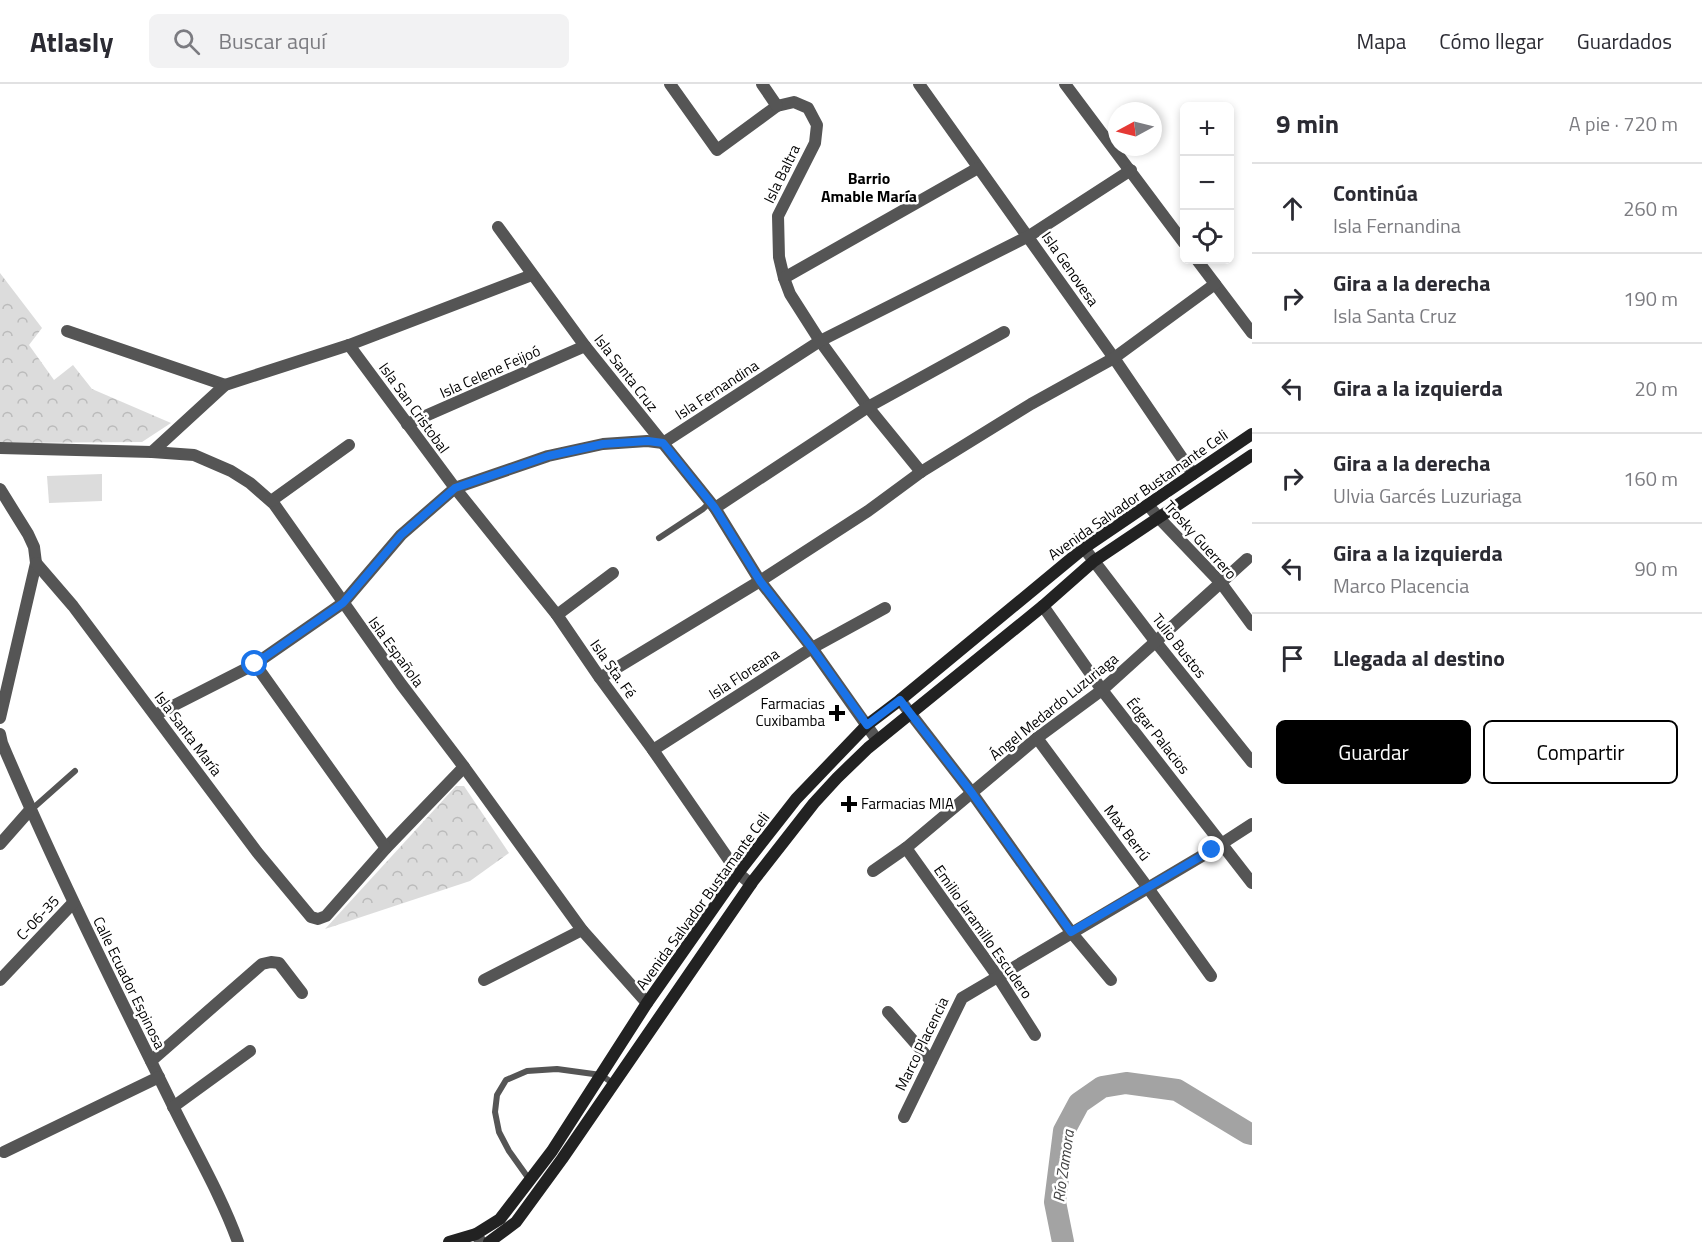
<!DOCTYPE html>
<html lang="es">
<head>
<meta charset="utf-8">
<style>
  :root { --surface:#fff; --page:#f2f2f3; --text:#2b2b33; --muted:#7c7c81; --line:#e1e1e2; --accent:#000 }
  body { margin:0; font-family:"Titillium Web",sans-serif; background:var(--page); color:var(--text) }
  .controls { position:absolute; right:18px; top:18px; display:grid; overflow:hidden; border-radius:9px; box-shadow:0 3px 9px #0003 }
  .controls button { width:54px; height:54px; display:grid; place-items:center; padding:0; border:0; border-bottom:2px solid var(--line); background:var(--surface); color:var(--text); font:30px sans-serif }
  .compass { position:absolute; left:1108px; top:18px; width:54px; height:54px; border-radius:50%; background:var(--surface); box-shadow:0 3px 9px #0003; rotate:263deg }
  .stop { position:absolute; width:18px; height:18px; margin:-14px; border:4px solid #1a73e8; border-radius:50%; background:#fff }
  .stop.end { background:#1a73e8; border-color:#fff; box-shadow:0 2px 6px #0008 }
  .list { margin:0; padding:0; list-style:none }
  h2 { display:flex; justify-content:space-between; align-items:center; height:78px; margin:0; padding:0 24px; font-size:26px }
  h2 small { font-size:20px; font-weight:400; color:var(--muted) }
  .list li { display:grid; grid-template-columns:39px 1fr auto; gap:18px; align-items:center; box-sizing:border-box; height:90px; padding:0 24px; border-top:2px solid var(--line) }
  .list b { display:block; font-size:22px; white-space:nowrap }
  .list p { margin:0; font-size:20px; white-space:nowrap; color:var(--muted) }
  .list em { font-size:20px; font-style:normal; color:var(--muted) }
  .actions { display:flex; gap:12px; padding:18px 24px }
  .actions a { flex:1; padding:14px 0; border:2px solid var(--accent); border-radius:9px; text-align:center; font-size:21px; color:var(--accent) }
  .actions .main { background:var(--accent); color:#fff }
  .icon { flex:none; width:33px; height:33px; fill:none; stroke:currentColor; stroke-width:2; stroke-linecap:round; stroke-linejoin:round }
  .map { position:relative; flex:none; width:1252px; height:1158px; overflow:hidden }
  header { display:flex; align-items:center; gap:36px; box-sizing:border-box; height:84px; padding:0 30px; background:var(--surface); border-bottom:2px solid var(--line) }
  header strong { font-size:28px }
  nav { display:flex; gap:33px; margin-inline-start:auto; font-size:21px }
  .search { width:420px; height:54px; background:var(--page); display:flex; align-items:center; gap:15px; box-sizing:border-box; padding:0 21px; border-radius:9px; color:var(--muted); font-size:22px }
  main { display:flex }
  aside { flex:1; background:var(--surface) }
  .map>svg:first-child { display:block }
  .grass { fill:#dcdcdc }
  .park { fill:url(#park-crowns) }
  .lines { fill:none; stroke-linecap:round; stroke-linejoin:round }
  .river { stroke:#a3a3a3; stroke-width:22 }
  .service { stroke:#555; stroke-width:6 }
  .minor { stroke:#555; stroke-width:12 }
  .secondary { stroke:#222; stroke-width:12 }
  .route { stroke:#1a73e8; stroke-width:8 }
  .poi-dot { fill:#000; stroke:#fff; stroke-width:2 }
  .labels { text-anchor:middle; stroke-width:5; stroke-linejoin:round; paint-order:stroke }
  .street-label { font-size:15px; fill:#000; stroke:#fff }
  .poi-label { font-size:15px; fill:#000; stroke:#fff; text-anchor:end }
  .neighbourhood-label { font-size:16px; font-weight:bold; fill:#000; stroke:#fff }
  .water-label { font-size:16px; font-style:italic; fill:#444; stroke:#fff }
</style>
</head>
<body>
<header>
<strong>Atlasly</strong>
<div class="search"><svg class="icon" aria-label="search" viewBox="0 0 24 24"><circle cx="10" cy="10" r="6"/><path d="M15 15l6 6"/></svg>Buscar aquí</div>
<nav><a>Mapa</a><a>Cómo llegar</a><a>Guardados</a></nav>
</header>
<main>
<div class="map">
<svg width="1252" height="1158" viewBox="0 0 1252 1158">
  <defs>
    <pattern id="park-crowns" width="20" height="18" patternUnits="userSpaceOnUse" patternTransform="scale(1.5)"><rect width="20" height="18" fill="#dcdcdc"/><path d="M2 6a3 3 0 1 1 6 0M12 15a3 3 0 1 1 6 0" fill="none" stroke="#bbb"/></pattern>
  </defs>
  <rect width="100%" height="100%" fill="#fff"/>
  <polygon class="grass" points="102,390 102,417 49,419 47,392"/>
  <g class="park">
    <polygon points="0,189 42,244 29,261 54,296 73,281 92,305 171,339 142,358 0,359"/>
    <polygon points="456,702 464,702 509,769 470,797 325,845"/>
  </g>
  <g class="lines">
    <polyline class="river" points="1063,1158 1055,1118 1064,1047 1079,1019 1102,1003 1126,999 1177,1006 1248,1049 1252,1050"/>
    <g class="service">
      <polyline points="659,454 703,425 709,419"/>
      <polyline points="31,726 75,687"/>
      <polyline points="529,1095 509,1067 499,1048 495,1028 497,1011 506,996 527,987 557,985 601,991 614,1000"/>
    </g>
    <g class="minor">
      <polyline points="670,0 717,66 777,22 794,18 808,24 817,41 815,59 778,132 779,173 784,194 790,210 820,257 868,323 921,388"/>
      <polyline points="762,0 777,22"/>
      <polyline points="919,0 1114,274 1193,390"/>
      <polyline points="1065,0 1184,159"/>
      <polyline points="498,143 585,262 715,424 760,497 812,564 877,656"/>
      <polyline points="1197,176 1252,249"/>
      <polyline points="784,194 978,84"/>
      <polyline points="67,247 225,301"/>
      <polyline points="349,261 455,404 557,531 600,594 653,666 738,789 751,800"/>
      <polyline points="407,340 585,262"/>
      <polyline points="0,364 152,368 194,371 231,387 250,399 274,420 401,600 464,683 582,846 647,919"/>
      <polyline points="152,368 225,301 349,261 532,191"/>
      <polyline points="0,405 28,450 34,463 36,479 0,634"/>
      <polyline points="271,417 349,361"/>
      <polyline points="1148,421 1159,434 1221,499 1252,541"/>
      <polyline points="715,424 868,323 1004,248"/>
      <polyline points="1084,464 1155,557 1252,678"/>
      <polyline points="36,479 73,522 257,768 311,833 318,835 326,832 386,764 464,683"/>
      <polyline points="1043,522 1102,606 1252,799"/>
      <polyline points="557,531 613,489"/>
      <polyline points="255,580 386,764"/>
      <polyline points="600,594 760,497 868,427 921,388 1031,320 1114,274 1215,200"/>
      <polyline points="900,616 972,709 1071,848 1111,896"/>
      <polyline points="155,631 255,580 343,519 401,451 455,404 548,372 603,360 647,357 663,359 820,257 1029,152 1131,86"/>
      <path d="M0 650 2 659C54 782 114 902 173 1022 195 1067 221 1111 238 1158"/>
      <polyline points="1037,654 1148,804 1211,892"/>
      <polyline points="653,666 812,564 885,524"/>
      <polyline points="0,760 30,726"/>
      <polyline points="906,764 998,893 1035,951"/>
      <polyline points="873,787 906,764 1037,654 1102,606 1247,475"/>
      <polyline points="0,896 73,819"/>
      <polyline points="484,896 582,846"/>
      <polyline points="888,928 931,977"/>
      <polyline points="151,977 262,880 271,878 279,879 302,909"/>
      <polyline points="173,1023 250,967"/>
      <polyline points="904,1033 962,914 1212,766 1252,740"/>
      <polyline points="4,1068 159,993"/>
      <polyline points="476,1150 481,1158"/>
    </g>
    <g class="secondary">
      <polyline points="449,1158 476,1150 500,1135 552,1067 647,919 738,789 796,715 867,641 900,616 1084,464 1252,350"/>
      <polyline points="489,1158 516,1138 562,1075 753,797 814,719 837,694 868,664 1043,522 1094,477 1252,371"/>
    </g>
  </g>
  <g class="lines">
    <polyline class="route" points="255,580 343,519 401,451 455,404 548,372 603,360 648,357 663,359 715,424 760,497 812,564 867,641 900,616 972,709 1071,848 1212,766"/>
  </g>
  <g class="poi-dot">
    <path d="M834 620h6v6h6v6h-6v6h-6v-6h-6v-6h6z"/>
    <path d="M846 711h6v6h6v6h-6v6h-6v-6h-6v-6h6z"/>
  </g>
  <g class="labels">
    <g class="street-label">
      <text transform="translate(782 90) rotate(-64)" y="5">Isla Baltra</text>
      <text transform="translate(1070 185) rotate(55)" y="5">Isla Genovesa</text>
      <text transform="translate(490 288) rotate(-24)" y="5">Isla Celene Feijoó</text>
      <text transform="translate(626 289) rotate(52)" y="5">Isla Santa Cruz</text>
      <text transform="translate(717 306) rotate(-33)" y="5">Isla Fernandina</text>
      <text transform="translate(414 324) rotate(54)" y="5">Isla San Cristobal</text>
      <text transform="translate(1138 411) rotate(-35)" y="5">Avenida Salvador Bustamante Celi</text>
      <text transform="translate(1200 456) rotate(48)" y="5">Trosky Guerrero</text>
      <text transform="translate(1179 562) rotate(52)" y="5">Tulio Bustos</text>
      <text transform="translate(396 568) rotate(54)" y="5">Isla Española</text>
      <text transform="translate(613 585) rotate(55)" y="5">Isla Sta. Fé</text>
      <text transform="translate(744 590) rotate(-33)" y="5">Isla Floreana</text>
      <text transform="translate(1054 623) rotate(-39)" y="5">Ángel Medardo Luzuriaga</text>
      <text transform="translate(188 650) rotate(53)" y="5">Isla Santa María</text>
      <text transform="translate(1158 652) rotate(52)" y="5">Édgar Palacios</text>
      <text transform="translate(1127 749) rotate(53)" y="5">Max Berrú</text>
      <text transform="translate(703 817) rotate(-54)" y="5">Avenida Salvador Bustamante Celi</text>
      <text transform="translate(38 834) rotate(-47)" y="5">C-06-35</text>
      <text transform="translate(983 848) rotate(55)" y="5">Emilio Jaramillo Escudero</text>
      <text transform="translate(129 899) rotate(64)" y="5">Calle Ecuador Espinosa</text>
      <text transform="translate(922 960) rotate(-64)" y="5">Marco Placencia</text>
    </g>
    <g class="poi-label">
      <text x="825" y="625">Farmacias<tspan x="825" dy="17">Cuxibamba</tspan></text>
      <text x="861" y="725" text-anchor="start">Farmacias MIA</text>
    </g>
    <g class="neighbourhood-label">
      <text x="869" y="100">Barrio<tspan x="869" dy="18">Amable María</tspan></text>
    </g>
    <g class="water-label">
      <text transform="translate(1063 1082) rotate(-82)" y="6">Río Zamora</text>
    </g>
  </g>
</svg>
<div class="controls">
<button>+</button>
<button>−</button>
<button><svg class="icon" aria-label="locate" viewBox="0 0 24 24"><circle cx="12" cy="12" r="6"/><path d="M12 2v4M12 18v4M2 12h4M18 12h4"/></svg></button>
</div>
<svg class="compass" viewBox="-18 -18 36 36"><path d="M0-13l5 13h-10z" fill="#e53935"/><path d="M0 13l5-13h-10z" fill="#7c7c81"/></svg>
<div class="stop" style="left:255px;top:580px"></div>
<div class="stop end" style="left:1212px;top:766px"></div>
</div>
<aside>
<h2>9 min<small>A pie · 720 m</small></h2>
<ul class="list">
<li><svg class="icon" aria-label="ahead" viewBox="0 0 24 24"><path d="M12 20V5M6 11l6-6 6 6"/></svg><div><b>Continúa</b><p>Isla Fernandina</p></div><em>260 m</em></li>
<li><svg class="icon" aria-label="right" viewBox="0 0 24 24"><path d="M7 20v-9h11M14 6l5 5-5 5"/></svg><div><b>Gira a la derecha</b><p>Isla Santa Cruz</p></div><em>190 m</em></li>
<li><svg class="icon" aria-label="left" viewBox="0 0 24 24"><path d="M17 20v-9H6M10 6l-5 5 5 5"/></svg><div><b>Gira a la izquierda</b></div><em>20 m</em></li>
<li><svg class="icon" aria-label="right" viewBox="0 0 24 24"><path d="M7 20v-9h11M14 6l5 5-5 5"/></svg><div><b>Gira a la derecha</b><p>Ulvia Garcés Luzuriaga</p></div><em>160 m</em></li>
<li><svg class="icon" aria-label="left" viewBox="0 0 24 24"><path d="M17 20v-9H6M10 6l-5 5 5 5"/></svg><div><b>Gira a la izquierda</b><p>Marco Placencia</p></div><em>90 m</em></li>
<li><svg class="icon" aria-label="arrive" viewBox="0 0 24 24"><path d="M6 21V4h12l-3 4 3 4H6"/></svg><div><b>Llegada al destino</b></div></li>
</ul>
<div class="actions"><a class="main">Guardar</a><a>Compartir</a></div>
</aside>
</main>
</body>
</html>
